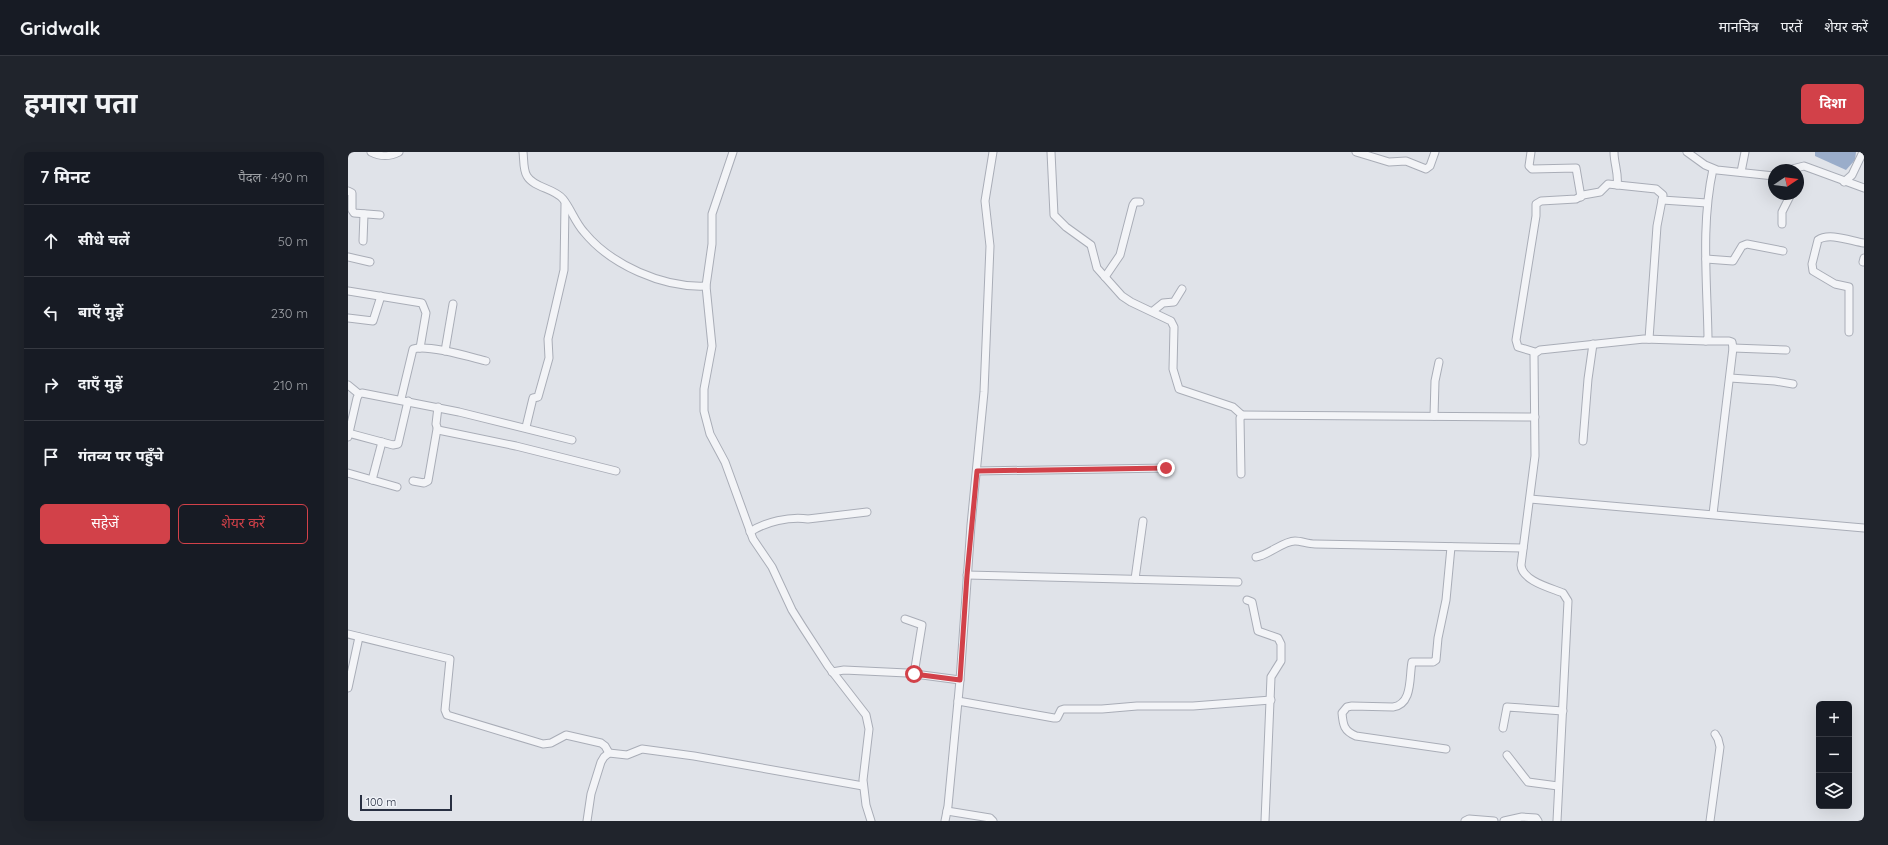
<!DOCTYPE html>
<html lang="hi">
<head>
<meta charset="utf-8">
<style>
  :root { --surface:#171b24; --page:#20242c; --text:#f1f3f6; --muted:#9ea1a6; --line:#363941; --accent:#d24149 }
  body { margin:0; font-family:Quicksand,"Noto Sans Devanagari",sans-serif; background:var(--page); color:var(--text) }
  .controls { position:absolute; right:12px; bottom:12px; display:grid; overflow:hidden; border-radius:6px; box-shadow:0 4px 16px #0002 }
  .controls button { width:36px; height:36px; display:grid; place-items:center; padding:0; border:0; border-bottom:1px solid var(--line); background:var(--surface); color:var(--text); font:20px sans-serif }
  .compass { position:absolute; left:1420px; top:12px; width:36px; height:36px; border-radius:50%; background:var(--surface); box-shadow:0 4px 16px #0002; rotate:77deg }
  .scale { position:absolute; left:12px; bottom:10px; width:92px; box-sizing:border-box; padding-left:4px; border:2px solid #282f41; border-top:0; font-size:11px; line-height:14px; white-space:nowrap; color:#282f41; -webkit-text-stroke:3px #eff2f7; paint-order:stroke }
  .stop { position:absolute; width:12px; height:12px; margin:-9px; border:3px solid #d24149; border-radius:50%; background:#fff }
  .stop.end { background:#d24149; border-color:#fff; box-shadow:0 1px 4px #0008 }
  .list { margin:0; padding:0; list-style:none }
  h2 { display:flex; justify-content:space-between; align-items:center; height:52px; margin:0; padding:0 16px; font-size:17px }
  h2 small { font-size:13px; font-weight:400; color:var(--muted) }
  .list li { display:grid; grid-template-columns:26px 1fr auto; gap:12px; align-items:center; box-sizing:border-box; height:72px; padding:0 16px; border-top:1px solid var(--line) }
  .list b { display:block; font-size:15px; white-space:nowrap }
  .list em { font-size:13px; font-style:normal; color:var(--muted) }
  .actions { display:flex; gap:8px; padding:12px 16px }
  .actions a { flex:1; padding:9px 0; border:1px solid var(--accent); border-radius:6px; text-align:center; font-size:14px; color:var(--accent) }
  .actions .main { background:var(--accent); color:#fff }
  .icon { flex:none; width:22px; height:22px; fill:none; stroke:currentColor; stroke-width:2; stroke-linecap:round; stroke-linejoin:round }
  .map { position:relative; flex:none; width:1516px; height:669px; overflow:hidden; border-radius:6px }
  header { display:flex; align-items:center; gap:24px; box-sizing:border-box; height:56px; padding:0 20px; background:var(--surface); border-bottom:1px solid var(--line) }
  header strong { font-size:19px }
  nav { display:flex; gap:22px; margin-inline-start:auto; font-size:14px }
  .intro { display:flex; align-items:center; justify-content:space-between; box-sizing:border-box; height:96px; padding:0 24px }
  h1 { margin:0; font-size:28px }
  .button { padding:10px 18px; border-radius:6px; background:var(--accent); color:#fff; font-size:14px; font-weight:700 }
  main { display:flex; gap:24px; padding:0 24px }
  aside { flex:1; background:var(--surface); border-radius:6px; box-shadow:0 4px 16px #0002 }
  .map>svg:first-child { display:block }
  .water { fill:#9aadca }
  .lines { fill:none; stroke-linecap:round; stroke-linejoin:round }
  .minor-casing { stroke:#a9adb7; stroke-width:9 }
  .minor { stroke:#f3f4f7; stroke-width:7 }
  .route { stroke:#d24149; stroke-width:5 }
</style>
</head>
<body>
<header>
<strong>Gridwalk</strong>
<nav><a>मानचित्र</a><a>परतें</a><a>शेयर करें</a></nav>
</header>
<div class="intro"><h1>हमारा पता</h1><a class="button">दिशा</a></div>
<main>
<aside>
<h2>7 मिनट<small>पैदल · 490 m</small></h2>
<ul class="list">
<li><svg class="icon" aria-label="ahead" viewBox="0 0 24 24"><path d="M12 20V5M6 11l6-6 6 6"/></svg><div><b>सीधे चलें</b></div><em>50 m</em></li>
<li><svg class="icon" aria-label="left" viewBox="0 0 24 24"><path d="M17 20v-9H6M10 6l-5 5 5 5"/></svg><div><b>बाएँ मुड़ें</b></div><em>230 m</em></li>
<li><svg class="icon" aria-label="right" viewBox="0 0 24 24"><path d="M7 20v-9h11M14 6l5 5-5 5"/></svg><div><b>दाएँ मुड़ें</b></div><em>210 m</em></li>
<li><svg class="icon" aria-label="arrive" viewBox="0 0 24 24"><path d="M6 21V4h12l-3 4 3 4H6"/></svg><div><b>गंतव्य पर पहुँचे</b></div></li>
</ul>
<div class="actions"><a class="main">सहेजें</a><a>शेयर करें</a></div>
</aside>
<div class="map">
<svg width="1516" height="669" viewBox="0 0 1516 669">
  <rect width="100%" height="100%" fill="#e0e3e9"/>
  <polygon class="water" points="1467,0 1508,0 1507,8 1498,18 1467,4"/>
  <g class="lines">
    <defs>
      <g id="minor">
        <path d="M23 0C33 5 41 5 51 0"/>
        <path d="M175 0C176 7 175 18 179 24 186 36 206 36 215 47 223 57 227 70 236 80 263 113 315 136 358 134"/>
        <polyline points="385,0 364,62 364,92 358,134 364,194 356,237 356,259 362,282 377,310 405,387 424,415 444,458 454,474 480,514 518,563 521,577 515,628 518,653 523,669"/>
        <polyline points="703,0 706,63 718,75 743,93 749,116 774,144 783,150 823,169 826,175 825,217 831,237 885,255 894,263"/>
        <polyline points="1008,0 1041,10 1058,9 1078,17 1082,14 1087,0"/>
        <polyline points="1183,0 1181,14 1184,17 1228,16 1233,45"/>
        <path d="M1266 0C1266 12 1271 22 1269 33"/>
        <polyline points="1339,0 1357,13 1369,18 1426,24"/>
        <polyline points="1440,18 1456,14 1516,36"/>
        <polyline points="1393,20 1397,0"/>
        <polyline points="1496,30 1504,23 1515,0"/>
        <polyline points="0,39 4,41 4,58 6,61 32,63"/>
        <polyline points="1314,48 1359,51"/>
        <polyline points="1434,72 1434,60 1443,42"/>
        <polyline points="15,89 16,62"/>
        <polyline points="0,105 22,110"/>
        <polyline points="1358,107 1385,109 1394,94 1399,92 1435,99"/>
        <polyline points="1515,110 1516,106"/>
        <polyline points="757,125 772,103 785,53 787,50 792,50"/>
        <polyline points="0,139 74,151 78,161 72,196"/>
        <polyline points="805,159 815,151 826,150 834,137"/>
        <polyline points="0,166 25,169 33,144"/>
        <path d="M1501 180V135L1487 132 1465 119 1464 112 1470 88C1481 80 1503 89 1516 91"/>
        <polyline points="1358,189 1381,189 1384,190 1385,196 1365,362"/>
        <polyline points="1385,196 1438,198"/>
        <polyline points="97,199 105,152"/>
        <polyline points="1187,200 1170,195 1168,188 1188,64 1188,52 1193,49 1228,47 1235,43 1252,40 1260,32 1308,37 1315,43 1309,74 1301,187"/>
        <polyline points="1382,226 1427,229 1445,232"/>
        <polyline points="0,233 11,242"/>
        <path d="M53 247 65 197C80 192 122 205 138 209"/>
        <polyline points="90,255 88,272 90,278 168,294 268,319"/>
        <polyline points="1086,264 1087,229 1091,210"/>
        <polyline points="178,275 185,246 190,245 201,206 200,187 216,118 217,52"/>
        <polyline points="0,281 45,293 50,292 60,249"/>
        <polyline points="0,285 9,246 11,242 14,241 111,260 224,288"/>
        <polyline points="1235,289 1240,227 1245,192"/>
        <polyline points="629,319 819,316"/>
        <polyline points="0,321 49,335"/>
        <polyline points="893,322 892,266 895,263 1187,265"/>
        <polyline points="24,328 34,290"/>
        <polyline points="65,329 76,331 80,329 89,277"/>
        <polyline points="1182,347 1516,376"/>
        <path d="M402 380C417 370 442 364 460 367L519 360"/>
        <path d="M908 405C921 403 935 389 947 389 953 389 960 392 967 392L1175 396"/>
        <polyline points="619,423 890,430"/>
        <polyline points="787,427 795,369"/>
        <polyline points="899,448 904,450 910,479 930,486 933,492 933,509 923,525 917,669"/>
        <polyline points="557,467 574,473 566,522"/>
        <polyline points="0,482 102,507 97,558 99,563 195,592 203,591 218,583 253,591 257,594 261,601"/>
        <polyline points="484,520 496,518 559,521 612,528"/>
        <polyline points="0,536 11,485"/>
        <polyline points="610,549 706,566 709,566 713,558 716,557 754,557 789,554 845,554 923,548"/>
        <polyline points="1155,576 1159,555 1215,559"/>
        <path d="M1098 597 1008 584C996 579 995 573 994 561L999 555 1004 554 1045 555C1065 552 1061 525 1064 510H1085L1088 508 1090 486 1098 448 1103 395"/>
        <polyline points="1159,603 1180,630 1210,634"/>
        <polyline points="599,659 642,666 645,669"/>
        <polyline points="239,669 243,642 253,610 256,605 261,601 279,603 294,597 346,604 515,634"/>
        <polyline points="597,669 600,654 612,528 623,373 636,240 642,94 637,49 645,0"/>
        <polyline points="1117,669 1121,667 1146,669"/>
        <polyline points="1156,669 1174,665 1188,666 1190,669"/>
        <path d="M1209 669 1220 449 1215 441C1203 436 1174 429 1173 413L1187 304 1186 202 1192 198 1296 187 1358 189 1360 185C1359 128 1353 72 1365 17"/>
        <polyline points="1362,669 1372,595 1370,587 1367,582"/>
      </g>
    </defs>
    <use href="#minor" class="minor-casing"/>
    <use href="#minor" class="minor"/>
  </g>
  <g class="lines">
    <polyline class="route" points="566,522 612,528 619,423 629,319 818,316"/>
  </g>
</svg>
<div class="controls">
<button>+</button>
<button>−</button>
<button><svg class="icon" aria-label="layers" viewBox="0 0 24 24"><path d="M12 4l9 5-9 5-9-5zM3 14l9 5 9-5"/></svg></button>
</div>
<svg class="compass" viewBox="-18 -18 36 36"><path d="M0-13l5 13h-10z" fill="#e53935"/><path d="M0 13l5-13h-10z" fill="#9ea1a6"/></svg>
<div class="scale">100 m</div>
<div class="stop" style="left:566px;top:522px"></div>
<div class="stop end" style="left:818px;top:316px"></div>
</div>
</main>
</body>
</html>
